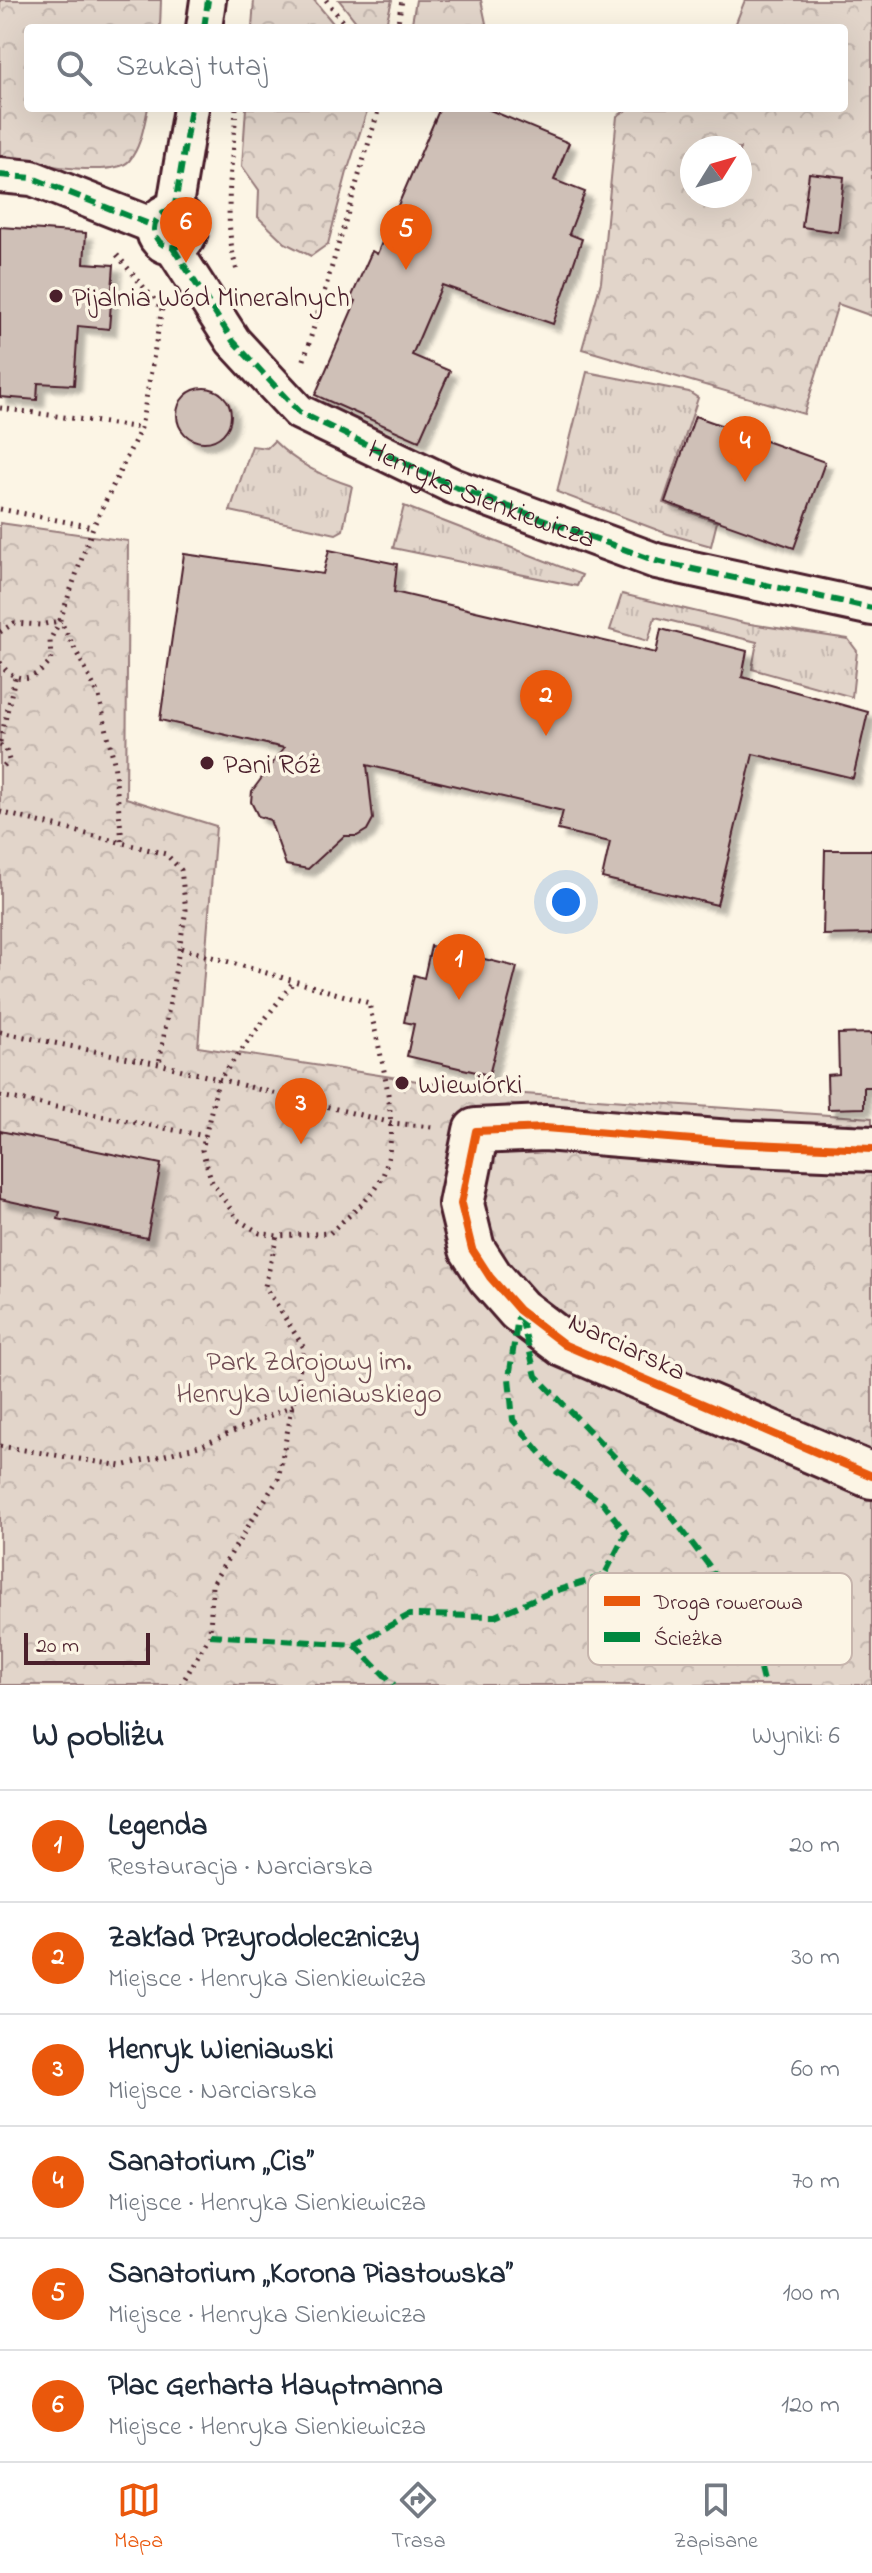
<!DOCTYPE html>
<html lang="pl">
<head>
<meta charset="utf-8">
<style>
  :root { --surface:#fff; --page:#f2f2f3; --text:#1f2937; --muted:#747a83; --line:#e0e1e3; --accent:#ea580c }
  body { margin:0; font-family:"Indie Flower",sans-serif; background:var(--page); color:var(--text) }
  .compass { position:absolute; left:680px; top:136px; width:72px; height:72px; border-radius:50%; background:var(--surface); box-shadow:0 8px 32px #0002; rotate:53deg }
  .scale { position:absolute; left:24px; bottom:20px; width:126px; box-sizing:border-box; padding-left:8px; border:4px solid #4a1f2b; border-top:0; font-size:22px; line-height:28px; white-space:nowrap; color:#4a1f2b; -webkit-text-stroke:6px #fcf5e5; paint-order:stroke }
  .you { position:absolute; left:566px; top:902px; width:28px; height:28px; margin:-20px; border:6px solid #fff; border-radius:50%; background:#1a73e8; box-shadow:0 0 0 12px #1a73e833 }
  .badge { display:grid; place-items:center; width:52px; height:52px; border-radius:50%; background:var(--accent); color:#fff; font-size:26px; font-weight:700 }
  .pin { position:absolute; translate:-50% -66px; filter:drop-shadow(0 2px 4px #0008) }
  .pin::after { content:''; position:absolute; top:42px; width:28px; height:24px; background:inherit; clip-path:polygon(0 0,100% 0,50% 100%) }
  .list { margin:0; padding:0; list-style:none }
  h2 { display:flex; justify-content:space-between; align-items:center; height:104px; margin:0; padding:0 32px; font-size:34px }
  h2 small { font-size:26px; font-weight:400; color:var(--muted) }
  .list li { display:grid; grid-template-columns:52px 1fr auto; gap:24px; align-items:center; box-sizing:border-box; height:112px; padding:0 32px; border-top:2px solid var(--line) }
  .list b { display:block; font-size:30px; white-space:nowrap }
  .list p { margin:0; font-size:26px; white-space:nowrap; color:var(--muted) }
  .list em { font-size:26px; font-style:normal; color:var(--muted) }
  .icon { flex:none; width:44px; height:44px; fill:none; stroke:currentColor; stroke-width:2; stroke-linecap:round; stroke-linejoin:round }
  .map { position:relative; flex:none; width:872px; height:1685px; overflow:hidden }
  .search { position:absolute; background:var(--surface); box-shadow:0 8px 32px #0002; left:24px; right:24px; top:24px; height:88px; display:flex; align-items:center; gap:20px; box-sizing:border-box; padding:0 28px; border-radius:8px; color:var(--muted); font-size:30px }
  .sheet { height:776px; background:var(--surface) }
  nav { display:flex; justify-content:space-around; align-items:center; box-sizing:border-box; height:112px; border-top:2px solid var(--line); background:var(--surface); font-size:22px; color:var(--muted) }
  nav a { display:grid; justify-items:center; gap:4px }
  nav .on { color:var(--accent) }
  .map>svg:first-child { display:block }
  .grass { fill:url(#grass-tufts); stroke:#967a7a; stroke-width:2 }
  .forest { fill:url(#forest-crowns); stroke:#967a7a; stroke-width:2; fill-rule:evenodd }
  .building { fill:#cfc0b7; stroke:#4a1f2b; stroke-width:2; filter:url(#shadow) }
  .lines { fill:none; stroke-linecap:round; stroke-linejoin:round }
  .pedestrian-casing { stroke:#4a1f2b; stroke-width:40 }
  .minor-casing { stroke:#4a1f2b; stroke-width:50 }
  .path { stroke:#4a1f2b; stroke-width:5; stroke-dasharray:2 6; stroke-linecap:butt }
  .pedestrian { stroke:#fcf5e5; stroke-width:34 }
  .minor { stroke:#fcf5e5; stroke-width:44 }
  .quiet { stroke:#00873e; stroke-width:6; stroke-dasharray:12 6; stroke-linecap:butt }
  .cycleway-casing { stroke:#fcf5e5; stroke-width:13 }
  .cycleway { stroke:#e8590c; stroke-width:8 }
  .poi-dot { fill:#4a1f2b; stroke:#fcf5e5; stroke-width:3 }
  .labels { text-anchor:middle; stroke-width:7; stroke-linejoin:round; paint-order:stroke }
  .poi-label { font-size:28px; fill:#4a1f2b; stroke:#fcf5e5; text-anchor:start }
  .street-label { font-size:28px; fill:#4a1f2b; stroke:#fcf5e5 }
  .park-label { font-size:28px; fill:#704c53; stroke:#fcf5e5 }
  .key { fill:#fcf5e5; stroke:#c7b5ad; stroke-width:2 }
  .key-label { font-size:22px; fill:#4a1f2b }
</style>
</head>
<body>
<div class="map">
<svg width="872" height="1685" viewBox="0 0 872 1685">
  <defs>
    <pattern id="grass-tufts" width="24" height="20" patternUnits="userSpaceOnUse" patternTransform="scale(2)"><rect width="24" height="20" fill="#e2d5ca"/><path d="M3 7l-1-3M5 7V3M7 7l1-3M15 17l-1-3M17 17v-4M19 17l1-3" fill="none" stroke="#c3b6ae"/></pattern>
    <pattern id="forest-crowns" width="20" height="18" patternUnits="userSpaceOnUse" patternTransform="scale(2)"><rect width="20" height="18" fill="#e2d5ca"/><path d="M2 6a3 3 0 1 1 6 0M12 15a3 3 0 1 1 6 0" fill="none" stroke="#c3b6ae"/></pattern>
    <filter id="shadow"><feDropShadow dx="7" dy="7" stdDeviation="2" flood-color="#0004"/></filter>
  </defs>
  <rect width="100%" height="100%" fill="#fcf5e5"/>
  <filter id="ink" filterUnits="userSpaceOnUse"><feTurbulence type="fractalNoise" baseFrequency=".0125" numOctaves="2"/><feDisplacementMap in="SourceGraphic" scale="16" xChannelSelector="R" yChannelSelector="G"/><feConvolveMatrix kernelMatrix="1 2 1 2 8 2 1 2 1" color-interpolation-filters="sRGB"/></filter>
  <g filter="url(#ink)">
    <g class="grass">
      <polygon points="587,372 689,392 698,398 663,503 717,522 711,546 668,534 557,492"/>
      <path d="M274 441C297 464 322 476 352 486L343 530 336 534 230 511 252 446 267 448Z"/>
      <polygon points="404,506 582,575 577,586 393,548"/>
      <polygon points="622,594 744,623 848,639 857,651 852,697 752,669 757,642 655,617 648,641 610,630"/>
    </g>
    <g class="forest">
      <path d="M0 0H161L160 28H28V108H148C144 125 141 147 129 161 112 179 25 162 0 158Z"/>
      <polygon points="254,0 314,0 337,28 252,28"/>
      <polygon points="339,0 392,0 385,28 361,28"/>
      <polygon points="416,0 481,0 487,28 411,28"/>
      <path d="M745 0H872V316L838 304 804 414 582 349 601 282 617 116 630 108H844V28H734ZM692 148H740V196H692Z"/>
      <polygon points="246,108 368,108 347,172 328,244 311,256 285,243 258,217 259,190 242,166"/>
      <polygon points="0,523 128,541 126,798 216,826 198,1047 482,1091 872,1118 872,1685 0,1685"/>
    </g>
    <g class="building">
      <polygon points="440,108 485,108 569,143 554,180 585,192 569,234 582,239 553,324 442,285 412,355 450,371 419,441 315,395 356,301 351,298 372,251 377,254"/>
      <polygon points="809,173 844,177 838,232 802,227"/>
      <polygon points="0,227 86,233 84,263 114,265 109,329 78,326 74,385 38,383 37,400 0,397"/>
      <circle cx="204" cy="415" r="27"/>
      <polygon points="695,416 825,462 794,548 665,502"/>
      <polygon points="329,550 397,564 394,592 656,653 661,629 747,651 742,677 868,712 853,778 753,754 717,905 602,878 610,842 558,830 563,811 367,765 373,819 367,830 357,836 344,836 308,869 286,865 270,820 258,816 251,802 252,791 284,748 160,720 184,554 323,574"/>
      <polygon points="825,850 872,850 872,934 823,935"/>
      <polygon points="431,946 517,967 489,1075 407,1056 414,1024 404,1022 414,975 424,978"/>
      <polygon points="872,1033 872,1087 864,1087 864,1108 828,1109 827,1075 839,1074 838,1034"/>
      <polygon points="0,1131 161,1164 147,1238 58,1219 60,1212 0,1199"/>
    </g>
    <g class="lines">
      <defs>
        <g id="pedestrian">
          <polyline points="204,28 208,0"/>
          <polyline points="0,175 32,178 154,226"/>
          <circle cx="172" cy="229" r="18"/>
          <polyline points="174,211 191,108"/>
          <polyline points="173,248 233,341 299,412 453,486 656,561 872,608"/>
        </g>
        <polyline id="minor" points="872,1149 730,1143 545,1128 476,1131 461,1204 472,1249 490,1277 519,1310 565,1345 872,1476"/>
      </defs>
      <use href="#pedestrian" class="pedestrian-casing"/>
      <use href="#minor" class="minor-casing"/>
      <g class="path">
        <polyline points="326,0 348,28"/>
        <polyline points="397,28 402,0"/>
        <path d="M236 108C233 162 221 222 238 274"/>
        <polyline points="117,255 162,309"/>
        <polyline points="304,360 379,108"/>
        <polyline points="0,408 141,428"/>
        <polyline points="0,509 93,527"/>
        <polyline points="0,632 14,623 40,625 59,621"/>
        <path d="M0 662C15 686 35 680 51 661L50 640 60 621"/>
        <polyline points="0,742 15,678"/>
        <polyline points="0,745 6,750 9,760 0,770"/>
        <polyline points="0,812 166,854 181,870 186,910 159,1064"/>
        <polyline points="122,841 114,762 99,696 60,620 93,527 141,428 162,308"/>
        <path d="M181 948 369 1003C379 1054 407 1136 378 1185 368 1202 345 1218 330 1233L277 1236 260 1233 238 1220 212 1182 202 1150 218 1081 294 981"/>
        <polyline points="0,1032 159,1064 392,1123 432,1127"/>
        <polyline points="0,1096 205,1136"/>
        <polyline points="0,1446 122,1466 203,1445 294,1405"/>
        <polyline points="181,1685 210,1635 212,1584 278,1479 304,1348 265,1286 277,1236"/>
      </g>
      <use href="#pedestrian" class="pedestrian"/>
      <use href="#minor" class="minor"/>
      <g class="quiet">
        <polyline points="204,28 208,0"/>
        <polyline points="0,175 32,178 154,226"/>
        <circle cx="172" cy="229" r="18"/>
        <polyline points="174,211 191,108"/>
        <path id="s1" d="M173 248 233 341 299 412 453 486 656 561 872 608"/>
        <polyline points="210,1635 355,1645 409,1615 495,1616 551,1592 604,1576 626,1533 603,1503 557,1472 513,1420 509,1378 519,1310 536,1376 670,1514 713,1571 760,1669 764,1685"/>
        <polyline points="355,1645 394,1685"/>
      </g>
      <defs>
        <polyline id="cycleway" points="872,1149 730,1143 545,1128 476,1131 461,1204 472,1249 490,1277 519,1310 565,1345 872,1476"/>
      </defs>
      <use href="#cycleway" class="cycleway-casing"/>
      <use href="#cycleway" class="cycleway"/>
    </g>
  </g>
  <g class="poi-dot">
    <circle cx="56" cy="296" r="8"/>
    <circle cx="207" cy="763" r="8"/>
    <circle cx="402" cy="1083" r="8"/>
  </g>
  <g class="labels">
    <g class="poi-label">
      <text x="72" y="306">Pijalnia Wód Mineralnych</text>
      <text x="223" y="773">Pani Róż</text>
      <text x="418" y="1093">Wiewiórki</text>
    </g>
    <g class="street-label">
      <text dy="10" stroke="none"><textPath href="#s1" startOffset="408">Henryka Sienkiewicza</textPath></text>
      <text transform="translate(628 1345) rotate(25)" y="10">Narciarska</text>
    </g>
    <g class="park-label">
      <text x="309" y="1370">Park Zdrojowy im.<tspan x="309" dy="32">Henryka Wieniawskiego</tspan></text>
    </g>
  </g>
  <rect x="588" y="1573" width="264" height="92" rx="12" class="key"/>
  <rect x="604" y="1596" width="36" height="10" fill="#e8590c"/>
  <rect x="604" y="1632" width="36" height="10" fill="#00873e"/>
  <g class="key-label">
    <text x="654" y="1609">Droga rowerowa</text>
    <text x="654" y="1645">Ścieżka</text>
  </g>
</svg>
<svg class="compass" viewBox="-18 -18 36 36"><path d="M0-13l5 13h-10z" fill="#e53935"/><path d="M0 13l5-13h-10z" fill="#747a83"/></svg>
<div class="scale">20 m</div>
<div class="you"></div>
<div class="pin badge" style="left:459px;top:1000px">1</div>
<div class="pin badge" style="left:546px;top:736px">2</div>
<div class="pin badge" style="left:301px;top:1144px">3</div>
<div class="pin badge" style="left:745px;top:482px">4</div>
<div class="pin badge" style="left:406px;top:270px">5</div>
<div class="pin badge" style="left:186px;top:263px">6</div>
<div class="search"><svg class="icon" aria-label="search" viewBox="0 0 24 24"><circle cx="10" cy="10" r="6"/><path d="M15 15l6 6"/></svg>Szukaj tutaj</div>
</div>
<section class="sheet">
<h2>W pobliżu<small>Wyniki: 6</small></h2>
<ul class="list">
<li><span class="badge">1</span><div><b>Legenda</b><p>Restauracja · Narciarska</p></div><em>20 m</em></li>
<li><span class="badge">2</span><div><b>Zakład Przyrodoleczniczy</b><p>Miejsce · Henryka Sienkiewicza</p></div><em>30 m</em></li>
<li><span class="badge">3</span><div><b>Henryk Wieniawski</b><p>Miejsce · Narciarska</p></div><em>60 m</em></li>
<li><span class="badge">4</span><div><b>Sanatorium „Cis”</b><p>Miejsce · Henryka Sienkiewicza</p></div><em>70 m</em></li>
<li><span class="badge">5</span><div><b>Sanatorium „Korona Piastowska”</b><p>Miejsce · Henryka Sienkiewicza</p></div><em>100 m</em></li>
<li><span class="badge">6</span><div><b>Plac Gerharta Hauptmanna</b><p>Miejsce · Henryka Sienkiewicza</p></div><em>120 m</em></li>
</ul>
</section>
<nav>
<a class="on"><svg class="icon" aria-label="map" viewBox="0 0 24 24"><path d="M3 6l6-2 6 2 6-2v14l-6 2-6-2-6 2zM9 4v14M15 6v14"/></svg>Mapa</a>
<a><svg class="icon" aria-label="directions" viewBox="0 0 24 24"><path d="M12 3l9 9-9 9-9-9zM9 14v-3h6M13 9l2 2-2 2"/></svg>Trasa</a>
<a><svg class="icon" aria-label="saved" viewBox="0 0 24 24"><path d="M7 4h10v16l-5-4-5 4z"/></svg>Zapisane</a>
</nav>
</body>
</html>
